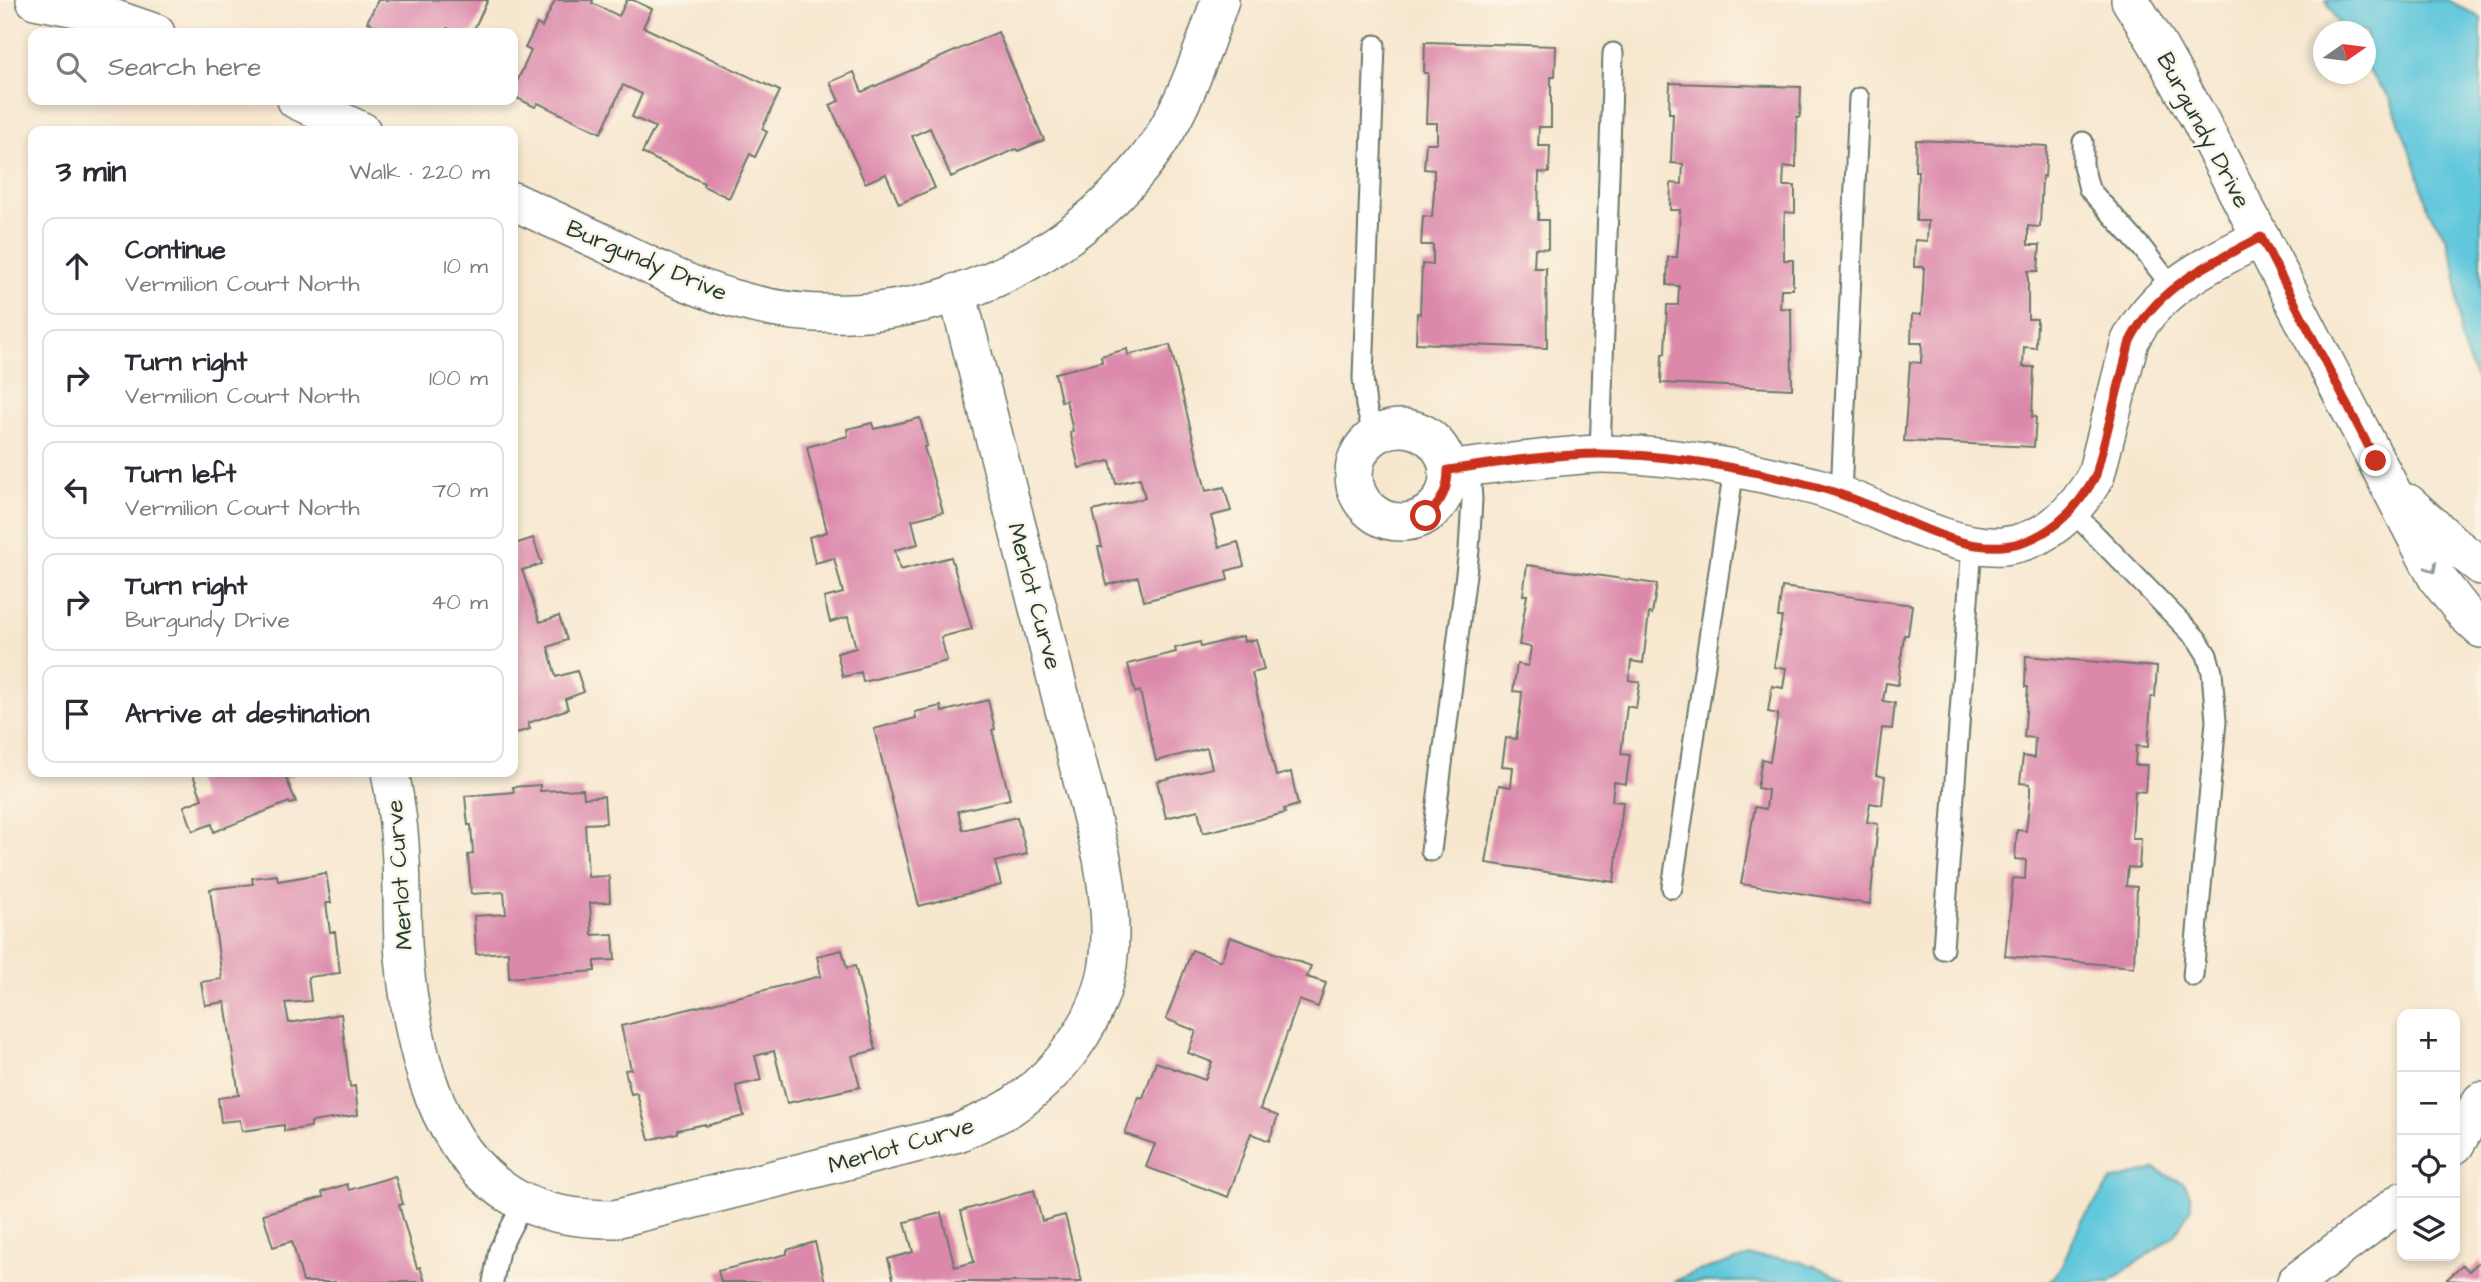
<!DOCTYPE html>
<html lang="en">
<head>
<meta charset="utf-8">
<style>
  :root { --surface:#fff; --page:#f7f7f7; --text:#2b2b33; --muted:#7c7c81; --line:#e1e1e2 }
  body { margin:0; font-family:"Architects Daughter",sans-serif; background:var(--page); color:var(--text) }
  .controls { position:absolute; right:21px; bottom:21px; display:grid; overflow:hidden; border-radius:14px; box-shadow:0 4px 10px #0003 }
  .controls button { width:63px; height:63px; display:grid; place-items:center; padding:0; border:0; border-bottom:2px solid var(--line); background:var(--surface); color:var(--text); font:35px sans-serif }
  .compass { position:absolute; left:2313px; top:21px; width:63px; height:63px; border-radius:50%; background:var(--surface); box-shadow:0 4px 10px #0003; rotate:76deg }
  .stop { position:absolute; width:21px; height:21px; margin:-16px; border:5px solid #c8321e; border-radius:50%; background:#fff }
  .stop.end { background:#c8321e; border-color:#fff; box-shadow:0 2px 7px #0008 }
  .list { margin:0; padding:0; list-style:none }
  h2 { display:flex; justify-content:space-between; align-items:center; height:91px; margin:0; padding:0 28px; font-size:30px }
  h2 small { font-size:23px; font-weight:400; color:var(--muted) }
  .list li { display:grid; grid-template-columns:46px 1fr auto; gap:21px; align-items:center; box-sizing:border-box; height:98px; margin:0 14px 14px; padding:0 14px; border:2px solid var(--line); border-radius:14px }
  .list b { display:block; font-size:26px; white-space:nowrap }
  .list p { margin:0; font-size:23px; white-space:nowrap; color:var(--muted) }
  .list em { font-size:23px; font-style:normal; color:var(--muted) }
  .icon { flex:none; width:38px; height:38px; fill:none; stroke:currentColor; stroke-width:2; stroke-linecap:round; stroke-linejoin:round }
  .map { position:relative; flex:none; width:2481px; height:1282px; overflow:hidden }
  .search { position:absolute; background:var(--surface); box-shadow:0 4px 10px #0003; left:28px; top:28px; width:490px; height:77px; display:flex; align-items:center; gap:18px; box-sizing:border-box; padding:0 24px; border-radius:14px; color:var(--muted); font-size:26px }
  .panel { position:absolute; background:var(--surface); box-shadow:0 4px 10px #0003; left:28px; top:126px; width:490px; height:651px; border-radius:14px }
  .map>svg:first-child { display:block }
  .water { fill:#60c7dc; stroke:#408288; stroke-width:2 }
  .building { fill:#db88ab }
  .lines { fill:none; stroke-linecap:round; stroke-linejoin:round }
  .lane-casing { stroke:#6b786a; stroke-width:23 }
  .street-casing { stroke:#6b786a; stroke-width:40 }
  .lane { stroke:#fff; stroke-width:19 }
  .street { stroke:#fff; stroke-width:37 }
  .oneway { stroke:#8f9e9a }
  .route { stroke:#c8321e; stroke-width:9 }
  .labels { text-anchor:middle; stroke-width:5; stroke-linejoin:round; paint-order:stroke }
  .street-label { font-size:24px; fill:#1f3d34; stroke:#fcf5e5 }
</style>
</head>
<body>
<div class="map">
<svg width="2481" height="1282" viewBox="0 0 2481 1282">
  <rect width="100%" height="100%" fill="#fcf5e5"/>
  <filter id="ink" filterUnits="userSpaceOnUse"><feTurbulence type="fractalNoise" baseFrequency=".0143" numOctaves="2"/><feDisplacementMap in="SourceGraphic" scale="14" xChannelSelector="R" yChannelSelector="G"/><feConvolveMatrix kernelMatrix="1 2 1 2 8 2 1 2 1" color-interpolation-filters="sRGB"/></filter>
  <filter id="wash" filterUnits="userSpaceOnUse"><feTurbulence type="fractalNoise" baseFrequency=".00686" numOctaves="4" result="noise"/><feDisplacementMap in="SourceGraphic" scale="28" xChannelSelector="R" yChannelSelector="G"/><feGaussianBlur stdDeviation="1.57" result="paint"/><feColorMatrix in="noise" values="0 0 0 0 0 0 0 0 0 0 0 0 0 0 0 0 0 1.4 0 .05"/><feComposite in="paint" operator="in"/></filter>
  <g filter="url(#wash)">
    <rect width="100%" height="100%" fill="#f7e7cf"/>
    <g class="water">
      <polygon points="2326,0 2448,0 2481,18 2481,391 2460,340 2456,271 2447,239 2429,212 2416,167 2390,98 2366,68 2366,32 2342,31"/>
      <polygon points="2155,1169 2185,1184 2190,1195 2191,1208 2174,1236 2109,1282 2049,1282 2062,1265 2081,1222 2111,1181"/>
      <path d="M1750 1256C1785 1258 1817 1261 1846 1282H1673L1695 1272Z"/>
    </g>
    <g id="blocks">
      <g class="building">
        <polygon points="378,0 488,0 472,33 459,33 447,28 444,33 391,33 367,22"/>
        <polygon points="555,0 593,0 592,3 619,16 627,0 633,0 652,9 643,27 780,91 762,129 767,132 755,157 750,154 729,198 703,186 704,183 642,153 655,127 632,117 642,94 623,85 601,133 538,103 535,107 513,96 513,90 531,51 525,48 537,24 542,27"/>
        <polygon points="998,32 1044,140 1018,151 1016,149 951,177 930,128 912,136 935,188 899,204 886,174 865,183 830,105 839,101 830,82 854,72 862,92"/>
        <polygon points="1425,42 1556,46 1555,77 1551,77 1551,127 1539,127 1538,146 1550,146 1549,173 1539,172 1538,220 1548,220 1548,249 1535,248 1534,268 1546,268 1547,348 1416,343 1417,313 1420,314 1422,264 1433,265 1433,245 1421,245 1423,216 1432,217 1434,192 1434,170 1424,169 1426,143 1437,143 1437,123 1426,123 1428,73 1424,73"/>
        <polygon points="1670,83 1801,87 1800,117 1797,117 1796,167 1784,167 1783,186 1795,186 1795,213 1785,212 1784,226 1784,260 1793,260 1793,289 1781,289 1780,308 1791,309 1792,389 1661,383 1662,354 1665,354 1667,305 1678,305 1679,286 1667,285 1668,257 1677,257 1679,232 1680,210 1670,210 1671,183 1682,184 1683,164 1671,163 1673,113 1669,113"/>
        <polygon points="1916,140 2047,146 2045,177 2042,176 2040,227 2028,226 2028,245 2040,245 2038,271 2028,271 2028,319 2037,319 2036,348 2024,347 2023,367 2034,367 2032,417 2036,417 2034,447 1904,441 1910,362 1921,363 1922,343 1911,343 1912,314 1921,315 1923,290 1924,267 1914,267 1915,240 1927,241 1928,221 1916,221 1918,171 1915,171"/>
        <polygon points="1170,345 1206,491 1224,487 1231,511 1211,516 1219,547 1238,542 1244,566 1226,571 1228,580 1144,601 1138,577 1107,585 1098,547 1102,547 1093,511 1145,498 1140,478 1116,484 1110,461 1079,468 1070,432 1073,431 1066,400 1061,401 1055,373 1102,362 1101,356 1127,349 1128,355"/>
        <polygon points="920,418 927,446 924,447 943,512 912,520 918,544 895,550 900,570 951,557 972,629 941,637 947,661 863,682 861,672 843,677 837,653 856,648 848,617 830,622 824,598 843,593 834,558 815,563 809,537 827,532 807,447 848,436 847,429 872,423 874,429"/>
        <polygon points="513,538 515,544 533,538 542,564 522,570 540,622 559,616 567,640 548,647 556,677 577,671 584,692 565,699 568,709 528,723 530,729 513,734"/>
        <polygon points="1527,565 1657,584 1652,614 1649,613 1643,663 1631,661 1629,680 1640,682 1636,708 1627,706 1621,754 1630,755 1626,784 1614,782 1612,801 1623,802 1614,882 1486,863 1499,785 1511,787 1513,767 1502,766 1506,738 1516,739 1521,705 1522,692 1513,691 1517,664 1528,666 1531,647 1519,645 1527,595 1523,595"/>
        <polygon points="1782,587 1912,605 1908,635 1904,635 1898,685 1886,683 1883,701 1895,703 1892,729 1882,728 1879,752 1876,775 1885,777 1882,805 1870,803 1867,822 1878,824 1870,904 1741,884 1755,807 1766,809 1768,790 1757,788 1762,759 1770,761 1778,714 1768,712 1772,686 1783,688 1786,668 1774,667 1782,617 1778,617"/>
        <polygon points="1243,636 1244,642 1256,639 1264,670 1252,673 1276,776 1291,772 1298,805 1284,809 1285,813 1203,833 1198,810 1166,818 1157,781 1212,768 1207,748 1156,761 1140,691 1135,693 1128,664 1176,652 1175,648 1200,642 1201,647"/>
        <polygon points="2026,656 2157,667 2155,697 2151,697 2148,747 2136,746 2135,765 2147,765 2145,792 2135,791 2132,839 2141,839 2139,868 2128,867 2126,886 2137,887 2134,967 2005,956 2013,878 2025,879 2026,860 2015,859 2017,830 2026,831 2030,796 2030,784 2020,783 2023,756 2034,758 2035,738 2024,737 2028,687 2025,687"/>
        <polygon points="988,700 995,729 992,730 1010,799 958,811 963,830 1017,817 1027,854 995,862 1001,885 919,906 874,729 916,718 915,712 941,706 942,712"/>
        <polygon points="192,772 300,772 286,778 296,802 290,804 289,802 214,832 212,824 193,831 184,806 202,799"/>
        <polygon points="540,785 540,791 583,789 584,798 604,796 606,823 585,824 588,877 609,876 610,902 590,903 592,935 613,934 615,960 595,961 595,971 509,978 508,952 476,954 474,916 506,914 504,892 471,894 468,855 473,854 471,825 468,825 465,796 514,792 513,787"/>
        <polygon points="326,873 331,903 326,903 330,932 335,932 340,973 308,977 311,1001 285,1003 289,1023 341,1014 350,1087 355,1086 358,1115 311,1122 311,1127 284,1131 284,1125 242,1131 240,1120 221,1122 218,1098 239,1095 225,1002 205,1005 201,982 222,979 210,889 253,884 252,878 277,875 278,881"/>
        <polygon points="1230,937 1311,966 1307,977 1326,983 1318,1007 1299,1000 1260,1109 1278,1116 1269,1141 1251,1133 1228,1197 1146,1167 1155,1144 1125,1134 1139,1097 1143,1098 1156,1062 1205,1080 1212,1062 1188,1053 1196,1031 1166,1019 1192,950 1221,961"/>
        <polygon points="842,950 847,968 855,966 876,1050 852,1056 860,1087 787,1103 774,1051 755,1056 761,1080 736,1086 744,1116 705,1126 705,1124 677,1130 677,1133 649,1140 637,1093 631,1094 625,1070 631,1069 621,1026 821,976 817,956"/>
        <polygon points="395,1176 403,1204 399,1205 417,1268 420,1267 425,1282 303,1282 292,1241 273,1247 263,1214 323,1197 322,1192 347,1184 349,1190"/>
        <polygon points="1034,1190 1042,1221 1065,1215 1082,1282 894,1282 888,1259 913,1252 905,1222 941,1213 955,1267 974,1262 961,1211"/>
        <polygon points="815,1242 825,1282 721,1282 718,1271 787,1254 787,1250"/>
        <polygon points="2481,1260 2481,1282 2446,1280 2463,1265 2469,1271"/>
      </g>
    </g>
  </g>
  <g filter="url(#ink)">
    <use href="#blocks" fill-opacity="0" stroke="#6b786a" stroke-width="2"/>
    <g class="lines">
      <defs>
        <g id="lane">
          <polyline points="2083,142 2083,165 2089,189 2142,248 2172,287"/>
          <polyline points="1374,437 1366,406 1363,378 1375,45"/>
          <polyline points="1600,454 1613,53"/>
          <polyline points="1841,494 1859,98"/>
          <polyline points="2072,511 2197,639 2207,655 2212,672 2216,721 2193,976"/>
          <polyline points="1431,851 1469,550 1472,500 1470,467"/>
          <polyline points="1672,888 1734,469"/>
          <polyline points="1943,949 1972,545"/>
          <polyline points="493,1282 499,1250 524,1202"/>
        </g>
        <g id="street">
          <polyline points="35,0 92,11 156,33"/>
          <polyline points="2130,0 2156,42 2200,120 2437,578 2466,615 2481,629"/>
          <polyline points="296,100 362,131"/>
          <path d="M513 201C543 215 574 229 604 243 646 264 687 285 731 298 879 343 1044 286 1141 167 1181 119 1200 58 1220 0"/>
          <circle cx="1401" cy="475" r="47"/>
          <path d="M1448 470C1485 465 1522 461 1559 457 1573 456 1587 454 1601 454 1672 454 1748 469 1817 487 1874 503 1944 550 2003 546 2045 542 2077 511 2096 475L2130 341C2158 285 2209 265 2261 237"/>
          <polyline points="2408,503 2455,546 2481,566"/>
          <path d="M390 772C396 802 400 831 401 861 403 893 401 925 404 957 412 1043 434 1153 517 1199 546 1215 582 1219 615 1219L958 1133C975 1124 994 1118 1011 1107 1058 1075 1099 1023 1108 965 1113 929 1108 893 1102 858L957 292"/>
          <polyline points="2455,1145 2481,1101"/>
          <polyline points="2296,1282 2402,1201"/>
        </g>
      </defs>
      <use href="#lane" class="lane-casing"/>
      <use href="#street" class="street-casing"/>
      <use href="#lane" class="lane"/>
      <use href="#street" class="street"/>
    </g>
    <defs><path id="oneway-chevron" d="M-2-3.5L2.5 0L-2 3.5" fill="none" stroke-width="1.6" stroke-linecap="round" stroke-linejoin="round" transform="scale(1.75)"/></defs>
    <use class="oneway" href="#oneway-chevron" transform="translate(2432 568) rotate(62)"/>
  </g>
  <g class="lines" filter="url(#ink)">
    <path class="route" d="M1426 516C1441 503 1448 490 1448 470 1496 463 1552 454 1601 454 1673 454 1748 469 1817 487 1847 495 1877 508 1906 521 1937 534 1968 549 2003 546 2045 542 2077 511 2096 475L2130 341C2158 285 2209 265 2261 237L2376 461"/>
  </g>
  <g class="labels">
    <g class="street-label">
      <text transform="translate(2204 130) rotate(62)" y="8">Burgundy Drive</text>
      <text transform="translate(647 260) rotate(23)" y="8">Burgundy Drive</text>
      <text transform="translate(1035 596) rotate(75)" y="8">Merlot Curve</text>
      <text transform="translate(399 875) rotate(-94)" y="8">Merlot Curve</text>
      <text transform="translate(901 1145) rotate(-16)" y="8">Merlot Curve</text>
    </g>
  </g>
</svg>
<div class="controls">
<button>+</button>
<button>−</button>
<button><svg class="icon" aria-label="locate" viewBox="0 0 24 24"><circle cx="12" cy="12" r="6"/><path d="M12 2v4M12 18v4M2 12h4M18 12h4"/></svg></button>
<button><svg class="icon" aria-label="layers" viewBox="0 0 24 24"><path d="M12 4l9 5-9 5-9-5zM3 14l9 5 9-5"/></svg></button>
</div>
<svg class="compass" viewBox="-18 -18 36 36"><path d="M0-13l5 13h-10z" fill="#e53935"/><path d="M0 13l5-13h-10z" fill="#7c7c81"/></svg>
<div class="stop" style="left:1426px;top:516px"></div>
<div class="stop end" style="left:2376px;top:461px"></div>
<div class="search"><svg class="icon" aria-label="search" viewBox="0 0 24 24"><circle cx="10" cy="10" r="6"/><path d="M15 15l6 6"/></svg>Search here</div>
<section class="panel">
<h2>3 min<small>Walk · 220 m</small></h2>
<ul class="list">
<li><svg class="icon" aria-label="ahead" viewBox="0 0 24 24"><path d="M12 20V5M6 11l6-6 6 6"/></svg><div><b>Continue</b><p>Vermilion Court North</p></div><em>10 m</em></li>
<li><svg class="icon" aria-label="right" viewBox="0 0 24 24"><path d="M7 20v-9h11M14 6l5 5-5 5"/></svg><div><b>Turn right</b><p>Vermilion Court North</p></div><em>100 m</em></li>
<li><svg class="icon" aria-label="left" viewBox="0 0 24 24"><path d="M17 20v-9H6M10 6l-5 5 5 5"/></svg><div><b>Turn left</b><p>Vermilion Court North</p></div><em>70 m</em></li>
<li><svg class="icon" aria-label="right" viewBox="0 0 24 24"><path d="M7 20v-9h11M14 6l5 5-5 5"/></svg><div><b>Turn right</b><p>Burgundy Drive</p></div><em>40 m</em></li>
<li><svg class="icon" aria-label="arrive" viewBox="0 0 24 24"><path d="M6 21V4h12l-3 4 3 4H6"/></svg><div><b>Arrive at destination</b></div></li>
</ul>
</section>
</div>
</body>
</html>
